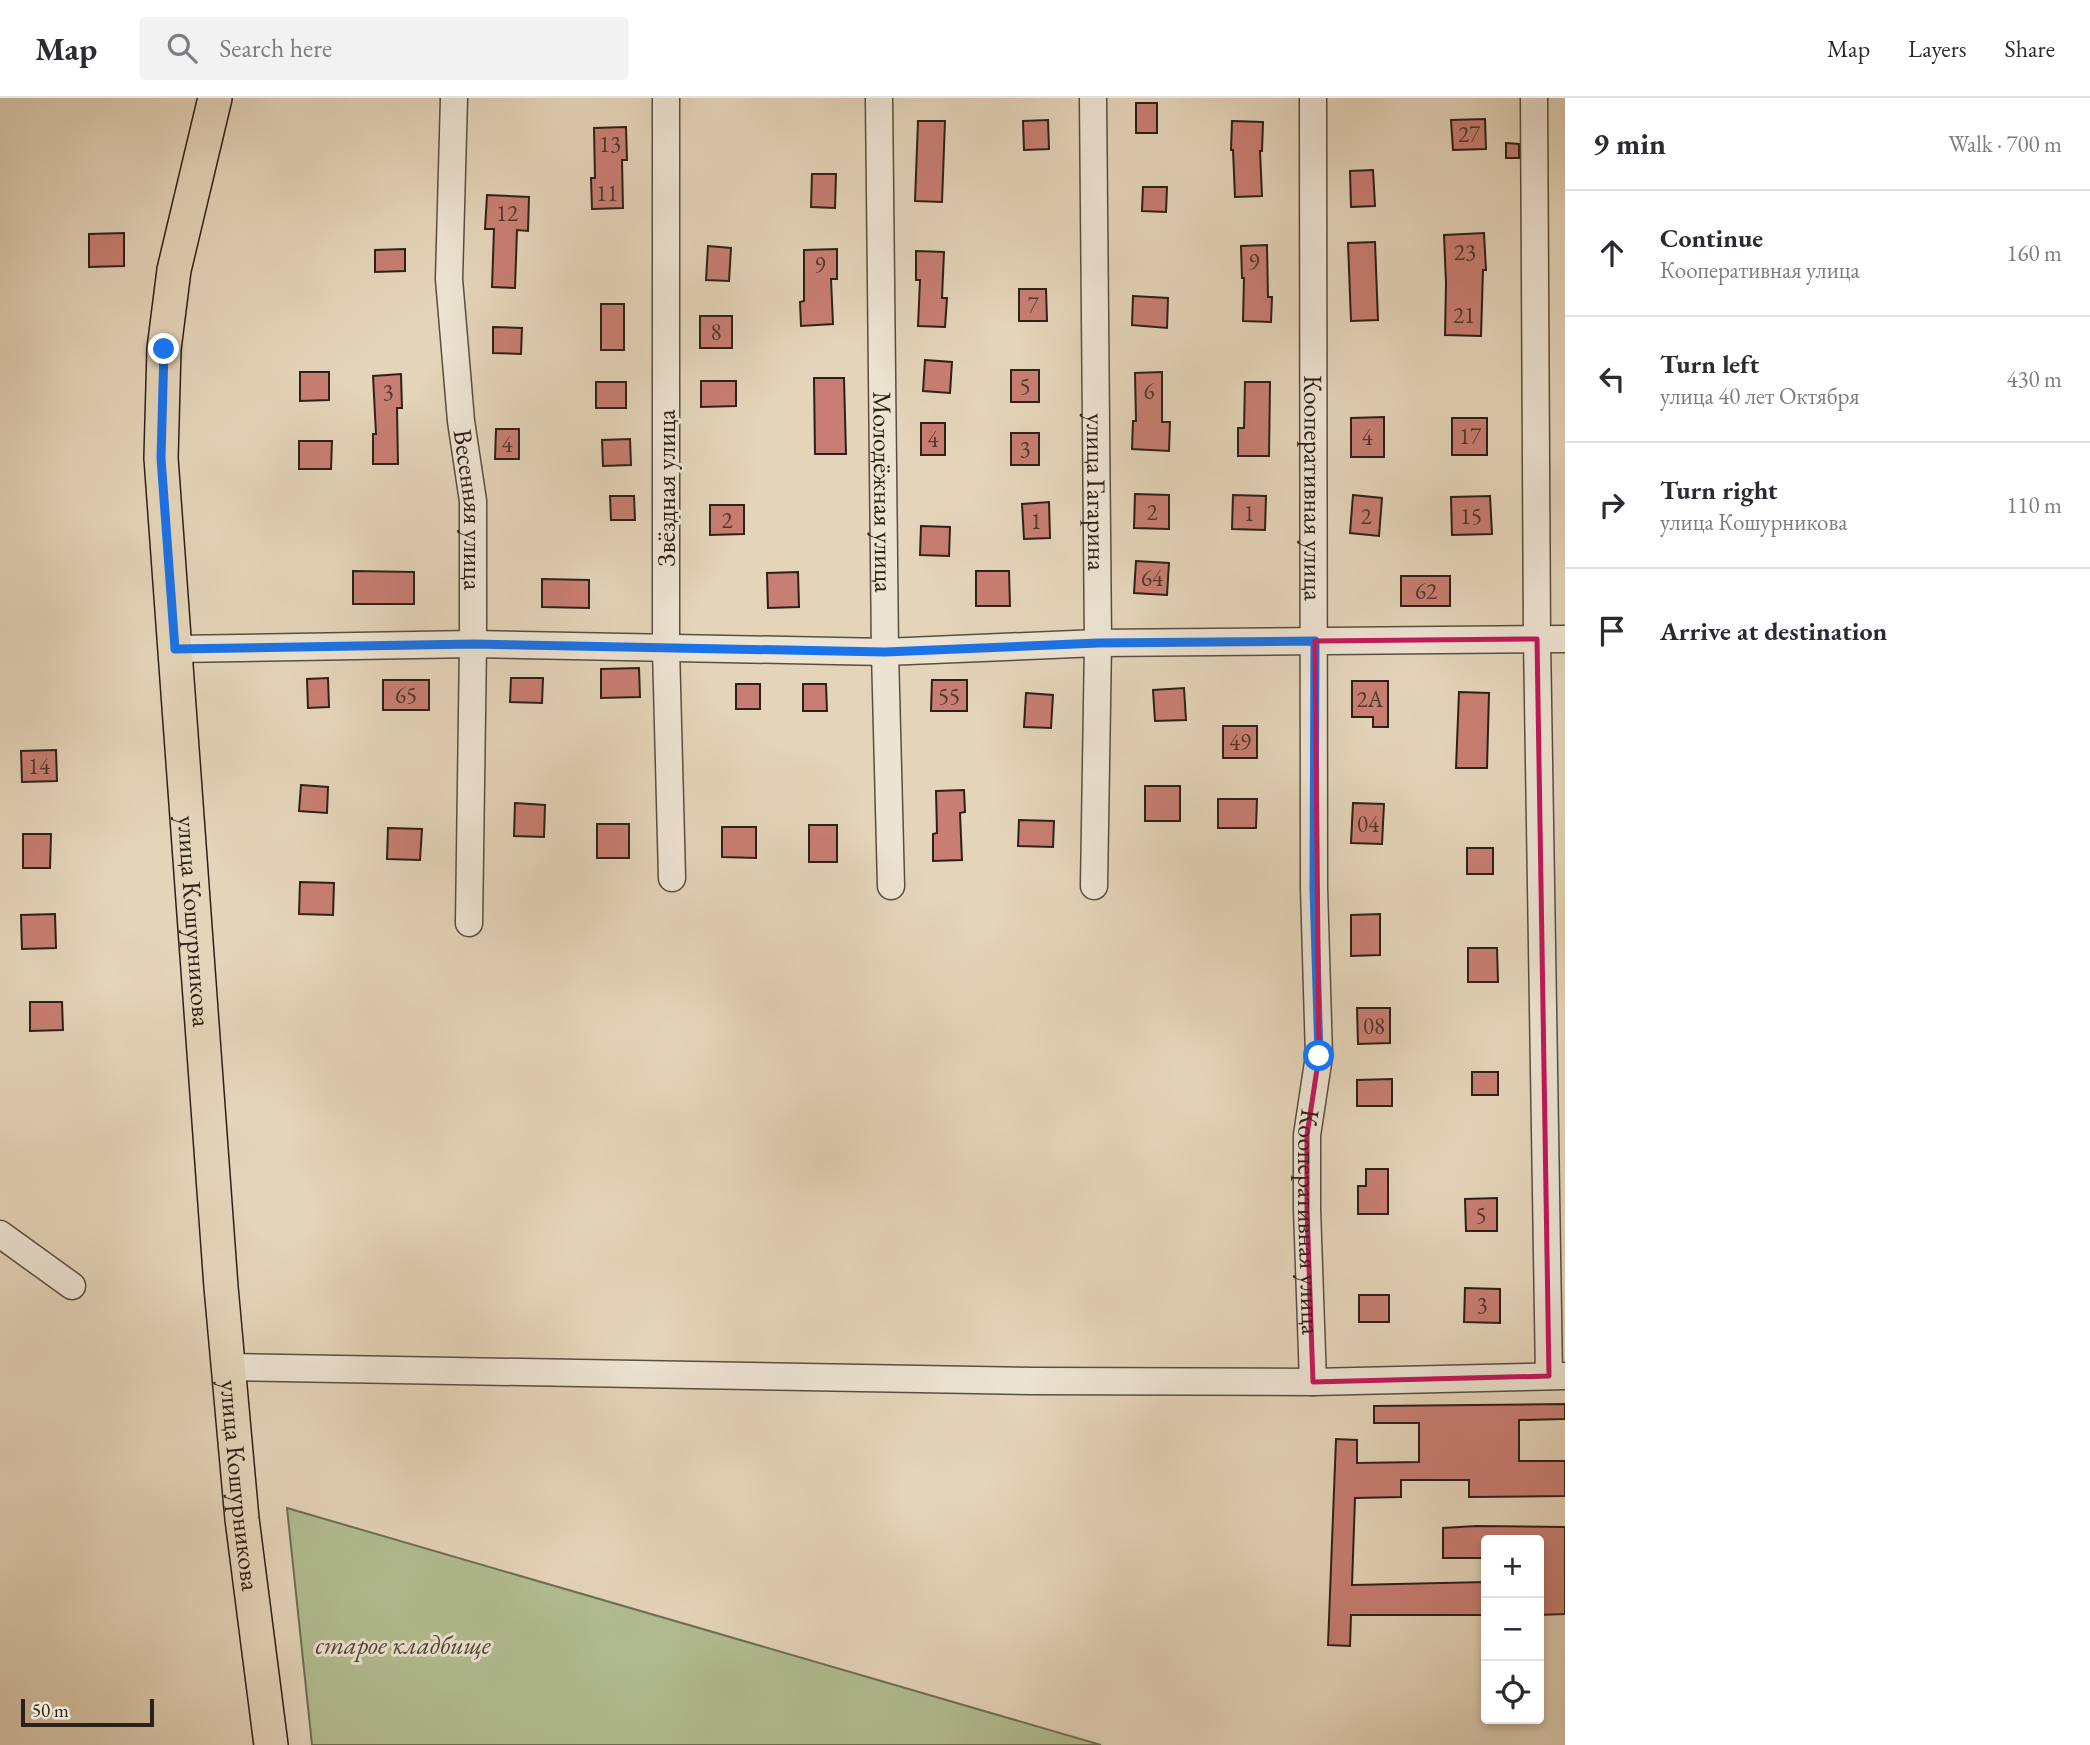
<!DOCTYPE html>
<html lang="en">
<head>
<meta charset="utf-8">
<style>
  :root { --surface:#fff; --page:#f2f2f3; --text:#2b2b33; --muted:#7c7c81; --line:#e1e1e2 }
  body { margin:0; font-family:"EB Garamond",serif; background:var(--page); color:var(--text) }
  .controls { position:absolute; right:21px; bottom:21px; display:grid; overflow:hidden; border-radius:7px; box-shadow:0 4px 10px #0003 }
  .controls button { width:63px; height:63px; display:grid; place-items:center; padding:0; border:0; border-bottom:2px solid var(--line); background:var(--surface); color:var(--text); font:35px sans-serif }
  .scale { position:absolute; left:21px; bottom:18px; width:133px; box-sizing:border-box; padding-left:7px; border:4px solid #2b2118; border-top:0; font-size:19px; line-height:24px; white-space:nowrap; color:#2b2118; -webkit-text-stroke:5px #ede3d2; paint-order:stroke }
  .stop { position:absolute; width:21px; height:21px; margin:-16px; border:5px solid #1a73e8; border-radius:50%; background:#fff }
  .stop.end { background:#1a73e8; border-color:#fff; box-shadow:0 2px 7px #0008 }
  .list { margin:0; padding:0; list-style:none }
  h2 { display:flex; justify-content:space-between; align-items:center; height:91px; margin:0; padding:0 28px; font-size:30px }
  h2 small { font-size:23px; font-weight:400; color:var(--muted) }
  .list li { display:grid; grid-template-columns:46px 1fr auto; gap:21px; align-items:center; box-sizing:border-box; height:126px; padding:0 28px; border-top:2px solid var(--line) }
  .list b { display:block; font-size:26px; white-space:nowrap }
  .list p { margin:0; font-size:23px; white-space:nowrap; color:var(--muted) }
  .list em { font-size:23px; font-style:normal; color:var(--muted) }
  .icon { flex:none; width:38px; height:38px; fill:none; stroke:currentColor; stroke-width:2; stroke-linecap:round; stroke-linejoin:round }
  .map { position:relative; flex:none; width:1565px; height:1647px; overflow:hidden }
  header { display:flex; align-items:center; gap:42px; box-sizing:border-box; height:98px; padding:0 35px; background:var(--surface); border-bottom:2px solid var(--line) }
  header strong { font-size:33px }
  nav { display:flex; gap:38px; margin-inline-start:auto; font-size:24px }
  .search { width:490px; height:63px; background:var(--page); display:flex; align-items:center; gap:18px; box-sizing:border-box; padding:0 24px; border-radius:7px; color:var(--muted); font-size:26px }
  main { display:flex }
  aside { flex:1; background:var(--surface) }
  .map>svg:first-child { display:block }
  .green { fill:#b1bd91; stroke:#6e6f54; stroke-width:2 }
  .building { fill:#c87e72; stroke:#2b2118; stroke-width:2 }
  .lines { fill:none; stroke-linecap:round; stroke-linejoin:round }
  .minor-casing { stroke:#594e40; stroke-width:29 }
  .major-casing { stroke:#2b2118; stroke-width:36 }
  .minor { stroke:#ede3d2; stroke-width:26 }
  .major { stroke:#e4d4b9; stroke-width:33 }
  .route { stroke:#1a73e8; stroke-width:9 }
  .marked { fill:none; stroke:#c2185b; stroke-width:5; stroke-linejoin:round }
  .labels { text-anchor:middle; stroke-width:6; stroke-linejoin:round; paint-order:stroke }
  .number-label { font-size:23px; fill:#52382e }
  .street-label { font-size:26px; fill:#2b2118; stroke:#ede3d2 }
  .park-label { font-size:26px; font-style:italic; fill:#4c4836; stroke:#ede3d2 }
</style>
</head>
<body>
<header>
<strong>Map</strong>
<div class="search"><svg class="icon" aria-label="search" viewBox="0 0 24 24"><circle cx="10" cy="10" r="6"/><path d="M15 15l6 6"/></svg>Search here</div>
<nav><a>Map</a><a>Layers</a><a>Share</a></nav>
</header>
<main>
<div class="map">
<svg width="1565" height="1647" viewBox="0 0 1565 1647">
  <rect width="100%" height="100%" fill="#e4d4b9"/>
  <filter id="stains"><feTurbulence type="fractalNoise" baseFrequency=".00286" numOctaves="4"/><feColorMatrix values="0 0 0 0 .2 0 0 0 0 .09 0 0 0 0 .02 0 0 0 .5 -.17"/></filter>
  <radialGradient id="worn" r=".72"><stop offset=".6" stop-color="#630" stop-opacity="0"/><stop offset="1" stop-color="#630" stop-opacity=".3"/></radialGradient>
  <polygon class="green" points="287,1410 1101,1647 312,1647"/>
  <g class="building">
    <rect x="1136" y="5" width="21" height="30"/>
    <polygon points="1485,21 1486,51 1453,52 1451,22"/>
    <polygon points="1048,22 1049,51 1024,52 1023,23"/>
    <polygon points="918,23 945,23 942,104 915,103"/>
    <polygon points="1232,23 1263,24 1262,53 1260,53 1262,98 1235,99 1233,52 1231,52"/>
    <polygon points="626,29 627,62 622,62 623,110 592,111 591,80 595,80 594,30"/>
    <polygon points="1506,45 1519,46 1519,60 1506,60"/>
    <polygon points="1373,72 1375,108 1351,109 1350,73"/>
    <polygon points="812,76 836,76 835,110 811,109"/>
    <polygon points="1143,89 1167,89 1166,114 1142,113"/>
    <polygon points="487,97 529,99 528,133 517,132 515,190 492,189 494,131 485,131"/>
    <polygon points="124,135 124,168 89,169 89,136"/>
    <polygon points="1484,135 1486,172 1483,172 1481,238 1445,237 1446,185 1444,137"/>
    <polygon points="1375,144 1378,222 1351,223 1348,145"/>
    <polygon points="1267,147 1268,199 1272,199 1271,224 1243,223 1244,180 1242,180 1241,148"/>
    <polygon points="708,148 731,150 729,183 706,182"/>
    <polygon points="405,151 405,173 375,174 375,152"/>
    <polygon points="837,151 837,181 831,181 833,226 801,228 800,204 804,203 804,152"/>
    <polygon points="916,153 944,154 942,200 947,200 945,229 918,228 920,182 916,182"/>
    <polygon points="1019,191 1046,191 1047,223 1019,223"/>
    <polygon points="1133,198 1168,200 1167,230 1132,227"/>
    <rect x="601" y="206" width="23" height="46"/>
    <rect x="700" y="218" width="32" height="32"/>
    <polygon points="493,229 522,230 521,256 493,255"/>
    <polygon points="925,262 952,264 950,295 923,293"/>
    <rect x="1011" y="272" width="28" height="32"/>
    <polygon points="300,274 329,274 329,302 300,303"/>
    <polygon points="1162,274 1162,324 1170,324 1169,353 1132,351 1133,323 1136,323 1135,275"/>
    <polygon points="401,276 402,310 397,310 398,366 373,366 373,336 376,336 373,278"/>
    <polygon points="814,280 844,280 846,356 815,356"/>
    <polygon points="701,283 736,283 736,308 701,309"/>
    <rect x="596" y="284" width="30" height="26"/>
    <polygon points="1245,284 1270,284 1269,358 1238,358 1238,330 1244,330"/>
    <polygon points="1384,319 1384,359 1351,359 1351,320"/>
    <rect x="1452" y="320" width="35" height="37"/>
    <rect x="921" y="325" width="24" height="32"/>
    <polygon points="496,331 519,331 519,361 495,361"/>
    <rect x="1011" y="335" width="28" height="32"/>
    <polygon points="630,341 631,367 603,368 602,342"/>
    <polygon points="299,343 332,343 331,371 299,371"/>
    <polygon points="1135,396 1169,397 1169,431 1134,430"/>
    <polygon points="1233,397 1266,398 1265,432 1232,431"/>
    <polygon points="1353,397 1382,400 1379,438 1350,435"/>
    <polygon points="610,398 634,398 635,422 611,422"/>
    <polygon points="1490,398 1492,436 1452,437 1451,399"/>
    <polygon points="1049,404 1050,440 1024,441 1022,406"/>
    <polygon points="710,407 744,407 744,436 710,437"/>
    <polygon points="921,428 950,429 949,458 920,457"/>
    <polygon points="1136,463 1169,465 1167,497 1134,495"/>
    <polygon points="353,473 414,474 414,506 353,506"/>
    <polygon points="976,473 1009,473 1010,508 976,508"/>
    <polygon points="798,474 799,509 768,510 767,475"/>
    <rect x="1401" y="478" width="49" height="30"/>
    <polygon points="542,481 589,482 589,510 542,509"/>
    <polygon points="639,570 640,599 601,600 601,571"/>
    <polygon points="328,580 329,609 308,610 307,581"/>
    <polygon points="511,580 543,580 542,605 510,604"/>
    <rect x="383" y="582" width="46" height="30"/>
    <polygon points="932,582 967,582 967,613 931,613"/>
    <polygon points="1352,583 1388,583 1388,629 1373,629 1373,619 1352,619"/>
    <rect x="736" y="586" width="24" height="25"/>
    <polygon points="803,586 826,586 827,613 803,613"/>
    <polygon points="1184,590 1186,622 1155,623 1153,592"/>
    <polygon points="1459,594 1489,595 1487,670 1456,670"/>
    <polygon points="1026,595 1053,597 1051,630 1024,629"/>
    <rect x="1223" y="628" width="34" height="32"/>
    <polygon points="56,652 57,683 22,684 21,653"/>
    <polygon points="301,687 328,689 327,715 299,713"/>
    <rect x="1145" y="688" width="35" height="35"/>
    <polygon points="964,692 965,714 960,715 962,762 933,763 933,736 937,735 936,693"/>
    <polygon points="1218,701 1257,701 1256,730 1218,730"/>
    <polygon points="515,705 545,707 544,739 514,738"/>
    <polygon points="1353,705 1384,706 1382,746 1351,745"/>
    <polygon points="1019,722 1054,723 1053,749 1018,748"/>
    <rect x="597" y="726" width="32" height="34"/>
    <rect x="809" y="727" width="28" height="37"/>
    <polygon points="722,729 756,729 756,760 722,759"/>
    <polygon points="388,730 422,731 420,762 387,761"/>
    <polygon points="23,736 51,736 50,770 23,770"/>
    <rect x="1467" y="750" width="26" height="26"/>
    <polygon points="300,784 334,785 333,817 299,816"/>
    <polygon points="55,816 56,850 22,851 21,817"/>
    <polygon points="1380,816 1380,857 1351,858 1351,817"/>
    <polygon points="1468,850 1497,850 1498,884 1468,884"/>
    <polygon points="30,904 62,904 63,932 30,933"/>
    <polygon points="1357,910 1390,910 1390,945 1358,946"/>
    <rect x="1472" y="974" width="26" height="23"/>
    <polygon points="1392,981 1392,1008 1357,1008 1357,982"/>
    <polygon points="1366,1071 1388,1071 1388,1116 1358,1116 1358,1088 1366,1088"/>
    <polygon points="1497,1100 1497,1133 1466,1133 1465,1101"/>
    <polygon points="1465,1190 1500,1191 1500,1225 1464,1224"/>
    <rect x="1359" y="1197" width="30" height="27"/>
    <polygon points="1565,1306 1565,1321 1519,1322 1519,1363 1565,1363 1565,1398 1469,1399 1469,1382 1401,1382 1401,1399 1355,1400 1352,1487 1486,1484 1486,1517 1351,1517 1350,1548 1328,1547 1336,1341 1357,1342 1357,1365 1419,1364 1419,1325 1374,1325 1374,1308"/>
    <polygon points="1476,1428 1565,1429 1565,1516 1539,1517 1539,1442 1486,1442 1486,1460 1443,1460 1443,1430"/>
  </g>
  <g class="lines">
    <defs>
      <g id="minor">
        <path id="s1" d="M454 0 449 181 461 323 473 403V546L469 825"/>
        <polyline points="666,0 666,550 672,780"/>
        <path id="s2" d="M879 0 885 554 891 788"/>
        <path id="s3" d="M1093 0 1098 545 1094 788"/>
        <path id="s4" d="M1313 0 1314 790 1319 958 1307 1037V1111L1313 1284"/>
        <polyline points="1534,0 1537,541 1549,1278"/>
        <polyline points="175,551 473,546 885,554 1098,545 1565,541"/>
        <polyline points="0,1136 72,1188"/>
        <polyline points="229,1269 1033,1283 1313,1284 1565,1278"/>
      </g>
      <g id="major">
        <path id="s5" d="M215 0 174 172 164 251 161 360 221 1189 242 1421 271 1647"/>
      </g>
    </defs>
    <use href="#minor" class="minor-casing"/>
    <use href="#major" class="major-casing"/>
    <use href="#minor" class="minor"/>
    <use href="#major" class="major"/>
  </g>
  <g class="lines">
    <polyline class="route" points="164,251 161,360 175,551 474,546 885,554 1098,545 1315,543 1314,790 1319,958"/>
  </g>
  <path class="marked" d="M1537 541 1549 1278 1313 1284 1307 1111V1037L1319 958 1315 543Z"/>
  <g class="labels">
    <g class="number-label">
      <text x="1469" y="44">27</text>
      <text x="610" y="54">13</text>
      <text x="607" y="103">11</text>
      <text x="507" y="123">12</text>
      <text x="1465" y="162">23</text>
      <text x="1254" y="172">9</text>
      <text x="820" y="175">9</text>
      <text x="1033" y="215">7</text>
      <text x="1464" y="225">21</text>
      <text x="716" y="242">8</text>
      <text x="1025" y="296">5</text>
      <text x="1149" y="301">6</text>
      <text x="388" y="302">3</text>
      <text x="1470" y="346">17</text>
      <text x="1367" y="347">4</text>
      <text x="933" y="349">4</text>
      <text x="507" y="354">4</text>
      <text x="1025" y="359">3</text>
      <text x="1152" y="422">2</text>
      <text x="1249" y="423">1</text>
      <text x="1366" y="426">2</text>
      <text x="1471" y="426">15</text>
      <text x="727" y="430">2</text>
      <text x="1036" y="431">1</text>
      <text x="1152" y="488">64</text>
      <text x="1426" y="501">62</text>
      <text x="406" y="605">65</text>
      <text x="949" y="606">55</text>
      <text x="1370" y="609">2А</text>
      <text x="1240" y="652">49</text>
      <text x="39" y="676">14</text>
      <text x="1368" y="734">04</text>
      <text x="1374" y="936">08</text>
      <text x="1481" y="1125">5</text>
      <text x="1482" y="1215">3</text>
    </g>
    <g class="street-label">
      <text transform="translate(666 390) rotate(-90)" y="9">Звёздная улица</text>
      <text dy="9" stroke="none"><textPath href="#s4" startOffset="390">Кооперативная улица</textPath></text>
      <text dy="9" stroke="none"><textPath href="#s2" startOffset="394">Молодёжная улица</textPath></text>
      <text dy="9" stroke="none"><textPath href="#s3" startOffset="394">улица Гагарина</textPath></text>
      <text dy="9" stroke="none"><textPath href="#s1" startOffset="413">Весенняя улица</textPath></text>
      <text dy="9" stroke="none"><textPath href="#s5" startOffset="830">улица Кошурникова</textPath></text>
      <text dy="9" stroke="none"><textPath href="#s4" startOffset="1125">Кооперативная улица</textPath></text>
      <text dy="9" stroke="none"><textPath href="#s5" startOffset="1396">улица Кошурникова</textPath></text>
    </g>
    <g class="park-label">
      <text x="403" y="1556">старое кладбище</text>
    </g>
  </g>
  <rect width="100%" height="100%" filter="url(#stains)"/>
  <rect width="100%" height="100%" fill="url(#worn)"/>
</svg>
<div class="controls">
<button>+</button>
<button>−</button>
<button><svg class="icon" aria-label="locate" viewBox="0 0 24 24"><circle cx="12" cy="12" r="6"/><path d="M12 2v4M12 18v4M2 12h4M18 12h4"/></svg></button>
</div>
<div class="scale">50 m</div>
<div class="stop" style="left:1319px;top:958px"></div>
<div class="stop end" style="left:164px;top:251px"></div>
</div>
<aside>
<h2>9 min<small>Walk · 700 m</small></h2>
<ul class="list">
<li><svg class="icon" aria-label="ahead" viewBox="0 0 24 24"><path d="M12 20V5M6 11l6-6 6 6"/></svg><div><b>Continue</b><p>Кооперативная улица</p></div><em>160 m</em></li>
<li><svg class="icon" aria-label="left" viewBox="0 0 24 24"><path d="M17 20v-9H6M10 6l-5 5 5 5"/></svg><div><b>Turn left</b><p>улица 40 лет Октября</p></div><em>430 m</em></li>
<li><svg class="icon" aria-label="right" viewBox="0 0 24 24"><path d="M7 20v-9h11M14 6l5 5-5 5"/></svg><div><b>Turn right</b><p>улица Кошурникова</p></div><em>110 m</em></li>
<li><svg class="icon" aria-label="arrive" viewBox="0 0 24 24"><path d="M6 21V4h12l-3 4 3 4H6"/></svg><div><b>Arrive at destination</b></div></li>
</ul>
</aside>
</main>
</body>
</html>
